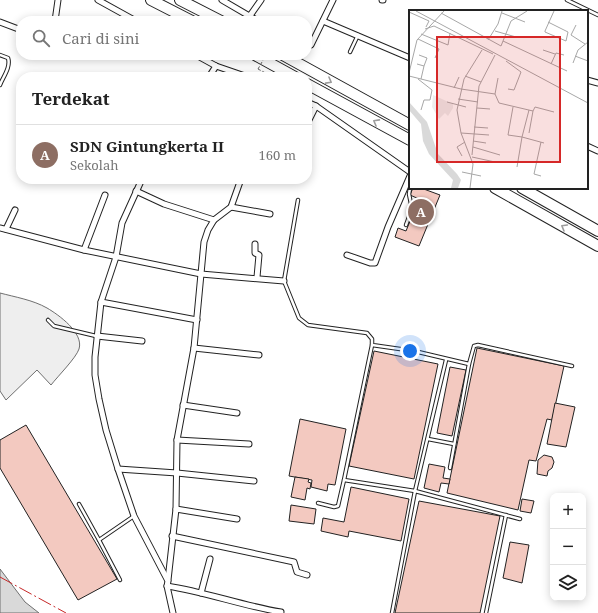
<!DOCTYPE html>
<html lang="id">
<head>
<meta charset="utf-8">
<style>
  :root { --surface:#fff; --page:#f6f6f6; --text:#222; --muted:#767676; --line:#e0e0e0; --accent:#2563eb }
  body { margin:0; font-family:"Noto Serif",serif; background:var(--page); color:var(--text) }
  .controls { position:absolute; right:12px; bottom:12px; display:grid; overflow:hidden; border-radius:8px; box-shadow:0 2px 10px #0003 }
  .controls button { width:36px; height:36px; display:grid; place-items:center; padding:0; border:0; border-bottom:1px solid var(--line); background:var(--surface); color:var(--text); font:20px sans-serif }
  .you { position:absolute; left:410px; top:351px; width:14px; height:14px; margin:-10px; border:3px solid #fff; border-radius:50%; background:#1a73e8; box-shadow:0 0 0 6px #1a73e833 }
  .badge { display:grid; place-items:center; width:26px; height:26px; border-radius:50%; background:var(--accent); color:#fff; font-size:13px; font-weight:700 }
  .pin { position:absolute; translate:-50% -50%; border:2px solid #fff; box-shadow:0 1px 4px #0006 }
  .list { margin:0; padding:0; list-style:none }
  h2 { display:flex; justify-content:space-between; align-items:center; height:52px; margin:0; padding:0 16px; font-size:17px }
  h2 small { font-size:13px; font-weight:400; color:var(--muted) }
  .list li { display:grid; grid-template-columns:26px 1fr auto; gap:12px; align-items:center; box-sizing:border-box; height:60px; padding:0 16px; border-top:1px solid var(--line) }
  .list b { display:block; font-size:15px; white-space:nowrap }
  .list p { margin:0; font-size:13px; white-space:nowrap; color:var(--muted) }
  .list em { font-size:13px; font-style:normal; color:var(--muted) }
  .icon { flex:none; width:22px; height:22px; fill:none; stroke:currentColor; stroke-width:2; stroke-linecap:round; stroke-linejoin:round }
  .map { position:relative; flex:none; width:598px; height:613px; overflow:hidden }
  .search { position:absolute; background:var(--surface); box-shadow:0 2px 10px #0003; left:16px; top:16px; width:296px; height:44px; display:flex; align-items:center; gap:10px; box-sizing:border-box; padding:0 14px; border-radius:16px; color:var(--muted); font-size:15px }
  .panel { position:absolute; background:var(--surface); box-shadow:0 2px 10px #0003; left:16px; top:72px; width:296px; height:112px; border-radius:16px }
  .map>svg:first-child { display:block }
  .green { fill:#eee; stroke:#6f6f6f }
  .water { fill:#d9d9d9; stroke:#6f6f6f }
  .building { fill:#f3c9c0; stroke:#222 }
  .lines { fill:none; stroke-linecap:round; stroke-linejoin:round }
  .lane-casing { stroke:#222; stroke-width:4.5 }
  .street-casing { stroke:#222; stroke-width:7 }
  .highway-casing { stroke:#222; stroke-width:12 }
  .path { stroke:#646464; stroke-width:1; stroke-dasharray:3 2; stroke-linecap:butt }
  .lane { stroke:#fff; stroke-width:2.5 }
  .street { stroke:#fff; stroke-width:5 }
  .highway { stroke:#fff; stroke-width:10 }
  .path-bridge { stroke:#646464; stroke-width:1; stroke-dasharray:3 2; stroke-linecap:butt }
  .power { stroke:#c62828; stroke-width:1; stroke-dasharray:14 3 2 3; stroke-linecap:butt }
  .oneway { stroke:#9c9c9c }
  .inset-road { fill:none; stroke:#a7a7a7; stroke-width:1 }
  .view { fill:#d62828; fill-opacity:0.15; stroke:#d62828; stroke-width:2 }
  .inset-edge { fill:none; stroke:#222; stroke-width:2 }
</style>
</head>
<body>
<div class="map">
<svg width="598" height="613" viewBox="0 0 598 613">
  <rect width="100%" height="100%" fill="#fff"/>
  <path class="green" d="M0 293C15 297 33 300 47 308 59 315 84 333 79 349 76 358 58 376 51 385L37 370 6 400 0 391Z"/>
  <polygon class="water" points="0,569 25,602 39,613 0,613"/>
  <g class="building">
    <polygon points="413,188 421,188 440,195 419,246 395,237 398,228 406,231 419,199 410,195"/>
    <polygon points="477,348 564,366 552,420 547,419 536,461 529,460 518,510 447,493"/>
    <polygon points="374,351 438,364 414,479 349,466"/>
    <polygon points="450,367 466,370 452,436 437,433"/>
    <polygon points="555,403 575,407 566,447 547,444"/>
    <polygon points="300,419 346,429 335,485 328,484 327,491 311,487 312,480 289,476"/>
    <polygon points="26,425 117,579 78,600 0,468 0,440"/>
    <polygon points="544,455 552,457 554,462 552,468 548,471 547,476 537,474 538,460"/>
    <polygon points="429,464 445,467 443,478 450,479 449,484 441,483 439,492 424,488"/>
    <polygon points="295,477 309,479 308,482 311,483 310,489 307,488 305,500 291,497"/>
    <polygon points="351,487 409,499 401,541 349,531 348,537 321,531 323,518 344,522"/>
    <polygon points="522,499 534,501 531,513 520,511"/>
    <polygon points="419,501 500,516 480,613 395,613"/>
    <polygon points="291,505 316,509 314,524 289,521"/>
    <polygon points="510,542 529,545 522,583 503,578"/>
  </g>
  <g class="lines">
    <defs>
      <g id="lane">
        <polyline points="567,0 598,15"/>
        <polyline points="350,52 358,35"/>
        <path d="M0 55 8 58C11 67 3 77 0 85"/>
        <polyline points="298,200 284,281 299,318 308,325 367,333 372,339 372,345 414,351 469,364 474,346 478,345 572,366"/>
        <polyline points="406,225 412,209 409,194 410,188"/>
        <polyline points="48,320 54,326 96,336"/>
        <polyline points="372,345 344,480 415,491 446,360"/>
        <polyline points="428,439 454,444"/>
        <polyline points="450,468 469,364"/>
        <polyline points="318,503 334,507 338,506 344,480"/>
        <polyline points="79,504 99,540"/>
        <polyline points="120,580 99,540 134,516"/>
        <polyline points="392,613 415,491 520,519"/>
        <polyline points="486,613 506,515"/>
      </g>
      <g id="street">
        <polyline points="98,0 136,21"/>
        <polyline points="222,0 258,21"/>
        <polyline points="382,0 383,0"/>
        <polyline points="249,17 261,0"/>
        <polyline points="55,21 58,0"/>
        <polyline points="323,21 410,58"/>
        <polyline points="0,22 21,30"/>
        <polyline points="307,44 311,45 333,0"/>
        <polyline points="196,55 216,66 248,77"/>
        <polyline points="209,77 216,66"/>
        <polyline points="587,80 598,83"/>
        <polyline points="307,102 316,106 410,172"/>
        <polyline points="307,124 316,106"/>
        <polyline points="587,146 598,151"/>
        <polyline points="142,179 122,223 116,257 101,302 95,357 95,375 99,399 106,430 118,469 134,516 168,581 167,586 173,613"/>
        <polyline points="136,191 164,204 214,220"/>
        <polyline points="231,207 270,214"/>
        <polyline points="0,228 84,250 201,274 284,281"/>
        <polyline points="6,229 15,210"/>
        <polyline points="255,244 255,253 259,255 257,277"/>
        <polyline points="84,250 105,195"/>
        <polyline points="347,255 370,263 375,263 388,227 410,176"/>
        <polyline points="101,302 197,320"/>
        <polyline points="97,336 142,341"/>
        <polyline points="194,348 259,355"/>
        <polyline points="183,405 237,413"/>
        <polyline points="177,440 249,444"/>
        <polyline points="118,469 177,473 254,481"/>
        <polyline points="176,509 237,519"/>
        <polyline points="172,536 294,562 297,572 307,575"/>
        <polyline points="168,580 176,509 177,440 194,348 204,242 208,230 214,220 231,207 241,179"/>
        <path d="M167 586C206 592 243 606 281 612"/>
        <polyline points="201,593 210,559"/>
      </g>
      <g id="highway">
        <polyline points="151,0 192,21"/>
        <polyline points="180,0 221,21"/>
        <polyline points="255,55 295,77"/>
        <polyline points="283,55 410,125"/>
        <polyline points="307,84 410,140"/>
        <polyline points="495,188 598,246"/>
        <polyline points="522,188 598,231"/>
      </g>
    </defs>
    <use href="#lane" class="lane-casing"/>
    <use href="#street" class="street-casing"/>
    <use href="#highway" class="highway-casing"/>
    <polyline class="path" points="258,69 273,77"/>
    <use href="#lane" class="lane"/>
    <use href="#street" class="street"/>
    <use href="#highway" class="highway"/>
    <polyline class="path-bridge" points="258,69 266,55"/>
    <polyline class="power" points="0,577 66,613"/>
  </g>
  <defs><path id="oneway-chevron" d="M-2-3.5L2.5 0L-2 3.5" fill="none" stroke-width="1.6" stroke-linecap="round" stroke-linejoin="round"/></defs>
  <g class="oneway">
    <use href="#oneway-chevron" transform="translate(329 81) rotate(29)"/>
    <use href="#oneway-chevron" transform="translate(376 122) rotate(-151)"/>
    <use href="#oneway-chevron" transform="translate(564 227) rotate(-150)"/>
  </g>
  <g transform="translate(409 10)">
    <rect width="179" height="179" fill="#fff"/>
    <path d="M24 85 44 94V98L39 106 36 103 30 109 23 97Z" fill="#eee"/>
    <path d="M0 92 18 112 29 144 48 164 52 170 49 178H42L44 170 20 144 14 131 12 114 0 100Z" fill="#d9d9d9"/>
    <path class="inset-road" d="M7 1 179 93M0 2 20 11 17 17M32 3 92 36 102 11 118 1M93 3 116 12M139 12 159 22 157 31 136 22V21L145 1M167 15 162 25 176 34M16 19 25 16 84 44M86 21 107 27M12 24 39 35 41 23M9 29 30 39 26 48M79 30 89 14 93 1M94 31 158 61M134 40 146 44M10 45 18 48 15 56M166 46 179 51M97 51 112 62 105 80 99 79M164 53 169 40 179 32M8 54 15 56 12 69M142 54 147 43 155 45M0 63 8 30 35 1M0 66 52 79 86 84M56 66 72 72M89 68 86 84 90 93 124 101 126 97 145 102M9 69 23 80 21 90H15L12 100M45 78 50 67M49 89 69 92M38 92 57 97M104 97 99 125 113 127 120 100M68 98 81 99M65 117 79 118M52 123 80 125M120 123 124 101M64 131 77 133M132 132 125 164 132 166M64 137 91 145M63 145 70 76 86 45M53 146 48 137 56 132M63 147 86 152M108 157 113 127 135 133M53 162 72 166M61 178 64 154 52 123 48 100 55 69 73 40"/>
    <path class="view" d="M28 27H151V152H28Z"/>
    <rect width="179" height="179" class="inset-edge"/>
  </g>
</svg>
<div class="controls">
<button>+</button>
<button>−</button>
<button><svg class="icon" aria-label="layers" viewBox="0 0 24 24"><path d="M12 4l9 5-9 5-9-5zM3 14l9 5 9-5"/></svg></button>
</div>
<div class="you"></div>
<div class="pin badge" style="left:421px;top:212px;background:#8d6e63">A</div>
<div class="search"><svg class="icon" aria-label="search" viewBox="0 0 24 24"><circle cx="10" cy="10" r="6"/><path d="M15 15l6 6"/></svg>Cari di sini</div>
<section class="panel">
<h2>Terdekat<small></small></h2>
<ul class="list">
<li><span class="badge" style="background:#8d6e63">A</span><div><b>SDN Gintungkerta II</b><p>Sekolah</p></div><em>160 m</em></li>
</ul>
</section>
</div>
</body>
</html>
